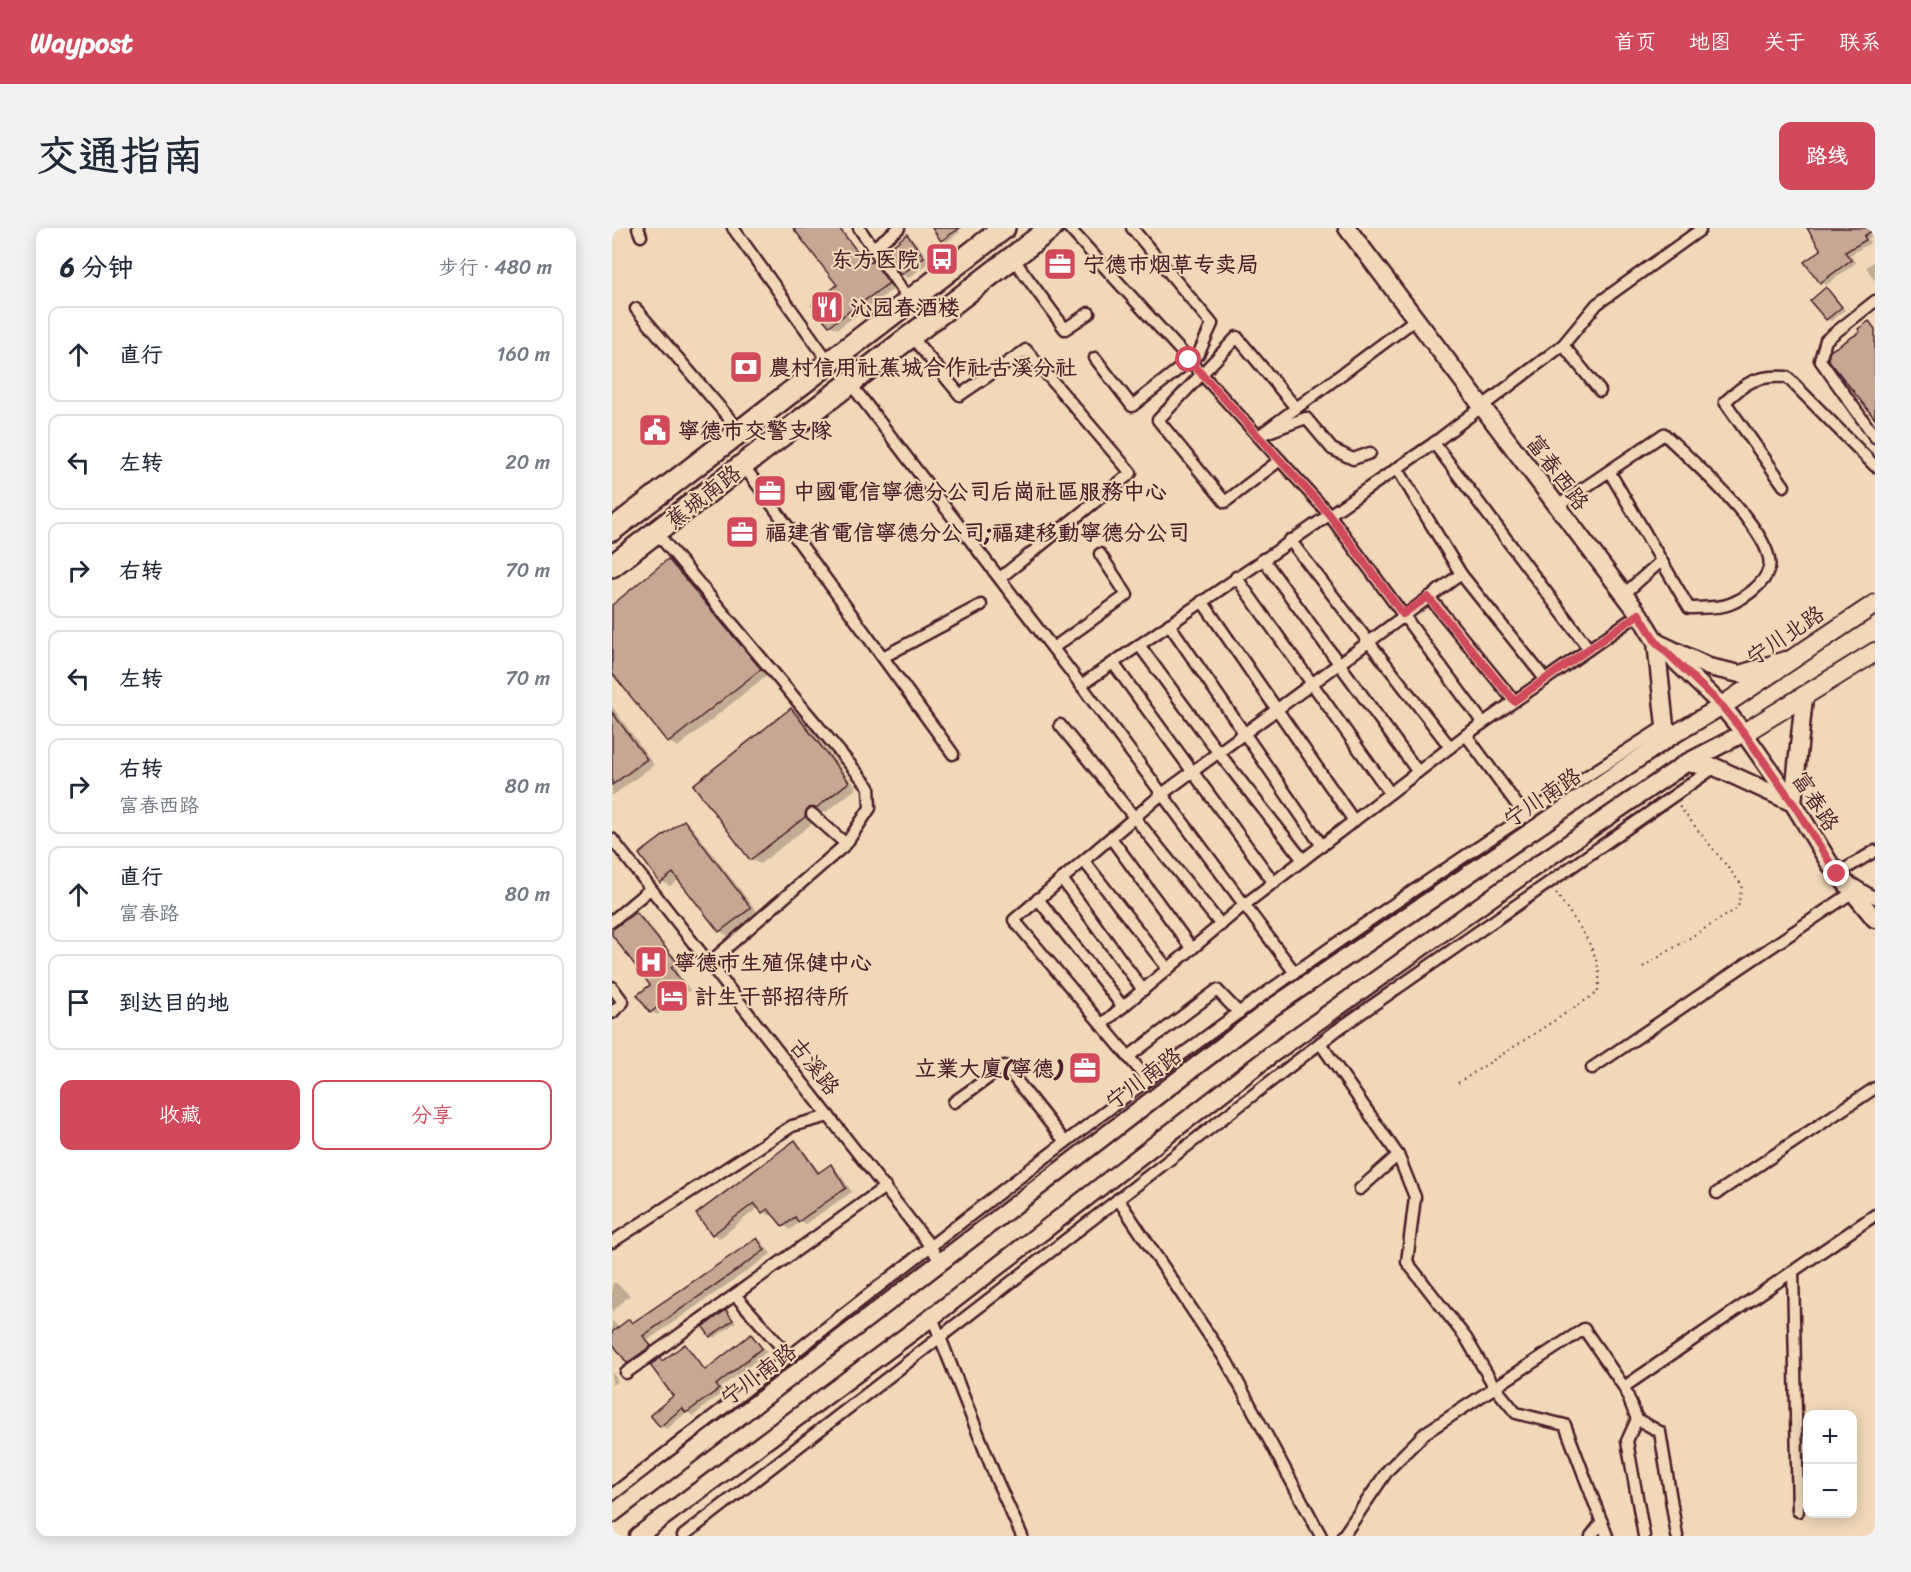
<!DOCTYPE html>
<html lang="zh">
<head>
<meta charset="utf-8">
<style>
  :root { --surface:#fff; --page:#f2f2f3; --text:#1f2937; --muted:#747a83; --line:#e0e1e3; --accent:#d1495b }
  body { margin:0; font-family:Sriracha,"LXGW WenKai TC",sans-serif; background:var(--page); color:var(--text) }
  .controls { position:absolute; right:18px; bottom:18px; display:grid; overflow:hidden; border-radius:12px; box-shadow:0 3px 15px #0003 }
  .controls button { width:54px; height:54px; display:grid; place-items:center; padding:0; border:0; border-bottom:2px solid var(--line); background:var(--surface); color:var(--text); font:30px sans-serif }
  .stop { position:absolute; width:18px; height:18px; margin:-14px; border:4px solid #d1495b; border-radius:50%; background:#fff }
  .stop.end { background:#d1495b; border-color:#fff; box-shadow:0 2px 6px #0008 }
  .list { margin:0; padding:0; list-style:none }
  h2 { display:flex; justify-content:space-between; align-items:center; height:78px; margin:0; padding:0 24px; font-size:26px }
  h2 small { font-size:20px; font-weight:400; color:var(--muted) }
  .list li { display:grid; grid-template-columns:39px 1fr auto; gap:18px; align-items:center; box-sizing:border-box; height:96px; margin:0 12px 12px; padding:0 12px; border:2px solid var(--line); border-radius:12px }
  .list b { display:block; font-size:22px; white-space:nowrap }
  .list p { margin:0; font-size:20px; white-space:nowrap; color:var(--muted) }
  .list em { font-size:20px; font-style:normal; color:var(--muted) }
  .actions { display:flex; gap:12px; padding:18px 24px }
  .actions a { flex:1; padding:14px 0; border:2px solid var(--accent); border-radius:12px; text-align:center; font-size:21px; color:var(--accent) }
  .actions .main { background:var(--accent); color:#fff }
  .icon { flex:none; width:33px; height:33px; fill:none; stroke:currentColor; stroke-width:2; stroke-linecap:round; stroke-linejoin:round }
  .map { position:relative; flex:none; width:1263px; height:1308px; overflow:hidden; border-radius:12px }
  header { display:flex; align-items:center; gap:36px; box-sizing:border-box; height:84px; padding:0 30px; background:var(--accent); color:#fff }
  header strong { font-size:28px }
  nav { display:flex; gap:33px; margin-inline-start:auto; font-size:21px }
  .intro { display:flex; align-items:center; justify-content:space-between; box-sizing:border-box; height:144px; padding:0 36px }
  h1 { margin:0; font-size:42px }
  .button { padding:15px 27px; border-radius:12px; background:var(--accent); color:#fff; font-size:21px; font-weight:700 }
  main { display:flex; gap:36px; padding:0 36px }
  aside { flex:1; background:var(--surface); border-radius:12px; box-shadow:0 3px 15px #0003 }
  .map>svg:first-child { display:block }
  .shadow { fill:#0003 }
  .building { fill:#c5a794; stroke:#4a1f2b; stroke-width:1.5 }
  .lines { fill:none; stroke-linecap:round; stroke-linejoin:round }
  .street-casing { stroke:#4a1f2b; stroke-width:15 }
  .secondary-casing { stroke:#4a1f2b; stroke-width:21 }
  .primary-casing { stroke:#4a1f2b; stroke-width:22 }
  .highway-casing { stroke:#4a1f2b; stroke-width:26 }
  .path { stroke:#4a1f2b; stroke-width:2; stroke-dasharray:1.5 4.5; stroke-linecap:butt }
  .street { stroke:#f1d8b9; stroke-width:10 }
  .secondary { stroke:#f1d8b9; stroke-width:16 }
  .primary { stroke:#f1d8b9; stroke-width:18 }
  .highway { stroke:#f1d8b9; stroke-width:21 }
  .route { stroke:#d1495b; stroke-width:8 }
  .labels { text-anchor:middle; stroke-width:4.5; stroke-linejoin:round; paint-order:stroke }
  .poi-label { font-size:22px; font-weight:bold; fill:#4a1f2b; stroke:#f1d8b9; text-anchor:start }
  .street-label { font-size:22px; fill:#4a1f2b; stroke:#f1d8b9 }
</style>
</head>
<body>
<header>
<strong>Waypost</strong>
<nav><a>首页</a><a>地图</a><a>关于</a><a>联系</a></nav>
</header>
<div class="intro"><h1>交通指南</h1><a class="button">路线</a></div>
<main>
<aside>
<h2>6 分钟<small>步行 · 480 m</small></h2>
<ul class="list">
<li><svg class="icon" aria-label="ahead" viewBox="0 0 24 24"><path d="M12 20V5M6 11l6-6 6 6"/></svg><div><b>直行</b></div><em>160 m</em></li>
<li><svg class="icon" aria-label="left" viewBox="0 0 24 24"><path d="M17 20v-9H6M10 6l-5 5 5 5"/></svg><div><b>左转</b></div><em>20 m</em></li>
<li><svg class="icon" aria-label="right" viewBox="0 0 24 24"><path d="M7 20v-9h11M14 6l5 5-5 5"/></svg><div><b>右转</b></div><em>70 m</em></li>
<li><svg class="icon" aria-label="left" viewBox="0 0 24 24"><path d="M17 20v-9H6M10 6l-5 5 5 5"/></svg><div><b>左转</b></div><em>70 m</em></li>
<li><svg class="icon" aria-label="right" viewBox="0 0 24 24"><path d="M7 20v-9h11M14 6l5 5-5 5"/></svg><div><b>右转</b><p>富春西路</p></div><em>80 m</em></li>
<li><svg class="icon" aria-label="ahead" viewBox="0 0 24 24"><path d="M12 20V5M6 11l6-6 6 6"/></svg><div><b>直行</b><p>富春路</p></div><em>80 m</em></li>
<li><svg class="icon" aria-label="arrive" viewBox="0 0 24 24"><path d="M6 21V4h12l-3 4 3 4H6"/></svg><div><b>到达目的地</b></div></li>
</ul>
<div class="actions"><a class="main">收藏</a><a>分享</a></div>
</aside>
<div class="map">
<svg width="1263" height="1308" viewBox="0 0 1263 1308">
  <rect width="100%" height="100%" fill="#f1d8b9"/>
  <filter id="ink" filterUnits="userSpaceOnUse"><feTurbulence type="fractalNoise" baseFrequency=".0167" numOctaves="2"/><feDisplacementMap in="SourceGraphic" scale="12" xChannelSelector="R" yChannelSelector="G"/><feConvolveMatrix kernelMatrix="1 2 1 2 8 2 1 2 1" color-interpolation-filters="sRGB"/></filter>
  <g filter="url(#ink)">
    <g class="shadow">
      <polygon points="183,0 228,0 257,36 261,34 268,39 283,60 225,101 218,97 202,77 227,58"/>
      <polygon points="322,0 345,0 348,4 334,14"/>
      <polygon points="1196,0 1254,0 1260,9 1256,11 1258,15 1238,27 1244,35 1214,57 1209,54 1211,22"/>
      <polygon points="295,8 302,12 318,33 297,50 290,46"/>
      <polygon points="1263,33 1263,53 1254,39"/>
      <polygon points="1214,61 1233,82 1219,93 1215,91"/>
      <polygon points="57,332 65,337 156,446 66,519 57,514 0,442 0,379"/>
      <polygon points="0,478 42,537 0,568"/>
      <polygon points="179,482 188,487 245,560 214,584 204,585 202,594 148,636 139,631"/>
      <polygon points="72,594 80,599 146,685 116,708 108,703 68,651 58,658 49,653"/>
      <polygon points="24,686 30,689 70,738 64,743 78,762 45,787 39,783 40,757 0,705"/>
      <polygon points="183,914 189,918 208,945 219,938 225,942 240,964 193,996 188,993 178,1002 161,985 158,988 147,979 108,1010 101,1006"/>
      <polygon points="145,1011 151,1015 159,1026 36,1112 44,1122 23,1137 16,1134 0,1113 0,1092 7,1100 17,1092 23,1096"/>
      <polygon points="3,1054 18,1067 0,1084 0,1057"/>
      <polygon points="114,1084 124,1094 103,1110 99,1108"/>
      <polygon points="139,1108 155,1124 108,1160 111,1164 81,1188 75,1184 55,1201 49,1198 63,1169 48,1132 52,1134 73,1118 95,1143"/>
      <polygon points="0,1144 6,1153 0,1157"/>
    </g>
    <g class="building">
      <polygon points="181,0 227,0 255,36 261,33 277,55 217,98 200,77 225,57"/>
      <polygon points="320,0 348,0 329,13"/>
      <polygon points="1195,0 1263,0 1263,1 1252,8 1254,12 1233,24 1239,32 1208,55 1192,34 1209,22"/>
      <polygon points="295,6 312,29 289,47 273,24"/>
      <polygon points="1214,59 1230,79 1214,92 1198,73"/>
      <polygon points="1257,93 1263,101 1263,191 1216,131 1218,123 1248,104 1246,101"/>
      <polygon points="56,331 149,441 56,515 0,445 0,377"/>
      <polygon points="179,480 237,554 204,580 195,581 193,589 138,632 81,557"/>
      <polygon points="0,484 35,531 0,557"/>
      <polygon points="72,592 139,680 107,704 61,645 48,655 27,626"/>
      <polygon points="24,684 65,734 59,739 73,758 38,785 25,767 38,757 0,707 0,702"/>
      <polygon points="183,912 206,945 219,936 234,960 186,994 183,989 171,999 156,981 150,985 142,975 100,1007 84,986"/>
      <polygon points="145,1010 153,1022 31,1108 39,1118 15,1135 0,1115 0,1104 17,1091 20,1095"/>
      <polygon points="114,1082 121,1092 98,1109 91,1099"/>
      <polygon points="139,1106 150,1120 104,1157 107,1161 74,1185 70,1180 48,1199 38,1187 61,1168 38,1137 48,1130 50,1133 73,1116 93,1142"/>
    </g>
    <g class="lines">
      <defs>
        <g id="street">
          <polyline points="26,0 29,8"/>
          <polyline points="121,0 217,134"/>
          <polyline points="247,0 298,73"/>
          <polyline points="457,0 716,285 871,495"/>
          <polyline points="261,20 287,0"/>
          <polyline points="400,29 453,101 477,85"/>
          <polyline points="1263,73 1214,112 1208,132 1263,209"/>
          <polyline points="24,81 128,203"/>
          <polyline points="299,108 348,167 414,122 519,245 388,350"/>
          <polyline points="951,117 988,163"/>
          <polyline points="483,130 520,178 587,125 600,96 520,0"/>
          <polyline points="238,155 469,457 683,745"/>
          <polyline points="822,215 977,421"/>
          <polyline points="758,225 741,231 720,221 694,190 648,207 804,91"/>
          <polyline points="668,232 613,274 546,192 625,109 684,180"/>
          <polyline points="131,237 341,526"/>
          <polyline points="785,240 849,346 933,451"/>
          <path d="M1172 258 1113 174C1134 154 1145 147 1175 149L1263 238"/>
          <path d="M944 279 1052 206C1076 229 1165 307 1157 340 1153 356 1133 370 1118 376 1106 381 1089 379 1077 380L997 243"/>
          <polyline points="44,304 257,559 258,580 234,616 97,735"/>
          <polyline points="678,312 838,519"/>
          <polyline points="651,331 806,544"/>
          <polyline points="624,349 778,565"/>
          <polyline points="1011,367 1049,333"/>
          <polyline points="817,369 902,473"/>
          <polyline points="590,373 742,593"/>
          <polyline points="557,396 710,618"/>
          <polyline points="527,417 606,524 691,632"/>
          <polyline points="441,420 515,367 488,326"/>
          <polyline points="271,429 369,377"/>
          <polyline points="501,435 662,655"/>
          <polyline points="469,457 822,215 951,117 985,76 1088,2"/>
          <polyline points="448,497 609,697"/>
          <polyline points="854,507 914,589"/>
          <polyline points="200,586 234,616"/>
          <polyline points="499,610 580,721"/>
          <polyline points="0,611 319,1019 328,1034"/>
          <polyline points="1263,623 1225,646 1263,670"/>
          <polyline points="472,633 556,741"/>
          <polyline points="450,651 531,762"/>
          <polyline points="426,671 511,779"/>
          <polyline points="0,693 38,661"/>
          <polyline points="0,759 11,774 0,785"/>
          <polyline points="489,797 632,677 854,507 1027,386"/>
          <polyline points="708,815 786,927"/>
          <polyline points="516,829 605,762 627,785"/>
          <polyline points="980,840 1241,664"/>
          <polyline points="536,852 402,692 550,566 849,346"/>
          <polyline points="342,874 393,838 453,914"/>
          <polyline points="748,961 786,927 803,969 795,1034 854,1110 882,1158 904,1185 953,1197 995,1308"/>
          <polyline points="1105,965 1263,860"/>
          <polyline points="506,971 615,1134 709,1308"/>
          <polyline points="0,1014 180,898 217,888"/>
          <polyline points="1181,1043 1186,1283"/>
          <polyline points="123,1067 178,1129"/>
          <polyline points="320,1089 385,1253 410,1308"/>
          <polyline points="14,1145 273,959"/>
          <polyline points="1012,1159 1263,987"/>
          <polyline points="1025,1191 1015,1213 1032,1308"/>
          <path d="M0 1267C209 1105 415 939 629 783 767 683 910 589 1053 498"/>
          <polyline points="71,1308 725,802 1103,539"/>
          <polyline points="731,1308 776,1242 813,1205 972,1101 1012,1159 1025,1191 1048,1204 1065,1308"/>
          <polyline points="979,1308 990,1294"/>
        </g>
        <g id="secondary">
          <polyline points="735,0 1027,386 1044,414 1110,478 1132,505 1181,575 1218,636 1263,691"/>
          <polyline points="1061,507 1053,498 1044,414 1097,439 1128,446 1174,432"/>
          <polyline points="1074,535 1103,539 1181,575 1192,470"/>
          <polyline points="0,1286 661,779 1061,507 1110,478"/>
          <polyline points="26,1308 320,1089 660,826 918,642 1074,535 1132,505"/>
        </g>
        <g id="primary">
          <polyline points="1110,478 1263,376"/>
          <polyline points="1132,505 1263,424"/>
        </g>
        <g id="highway">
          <polyline points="0,302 392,0"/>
          <polyline points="0,338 439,0"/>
        </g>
      </defs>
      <use href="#street" class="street-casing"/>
      <use href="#secondary" class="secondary-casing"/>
      <use href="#primary" class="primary-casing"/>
      <use href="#highway" class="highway-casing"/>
      <g class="path">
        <polyline points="1031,739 1126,680 1130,657 1066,577"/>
        <path d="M846 855 985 765C996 729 962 693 943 663"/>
      </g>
      <use href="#street" class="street"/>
      <use href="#secondary" class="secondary"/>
      <use href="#primary" class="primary"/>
      <use href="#highway" class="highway"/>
    </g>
  </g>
  <g class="lines" filter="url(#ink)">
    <polyline class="route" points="577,132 716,285 791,386 816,369 902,473 1027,386 1044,414 1110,478 1132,505 1181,575 1225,646"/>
  </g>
  <defs>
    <symbol id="bus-square" viewBox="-11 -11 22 22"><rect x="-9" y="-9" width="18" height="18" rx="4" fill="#d1495b" stroke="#f1d8b9"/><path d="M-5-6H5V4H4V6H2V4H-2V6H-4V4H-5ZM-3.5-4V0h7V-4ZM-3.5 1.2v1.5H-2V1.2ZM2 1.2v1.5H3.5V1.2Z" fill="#fff"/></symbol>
    <symbol id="office-square" viewBox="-11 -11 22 22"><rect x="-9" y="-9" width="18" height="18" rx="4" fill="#d1495b" stroke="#f1d8b9"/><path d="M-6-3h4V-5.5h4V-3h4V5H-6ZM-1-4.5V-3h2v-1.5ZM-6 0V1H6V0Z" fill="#fff"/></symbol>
    <symbol id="restaurant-square" viewBox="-11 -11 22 22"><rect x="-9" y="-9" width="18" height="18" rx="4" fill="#d1495b" stroke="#f1d8b9"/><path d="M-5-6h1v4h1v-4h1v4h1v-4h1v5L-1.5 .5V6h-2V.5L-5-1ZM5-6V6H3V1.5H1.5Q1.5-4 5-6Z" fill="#fff"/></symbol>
    <symbol id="bank-square" viewBox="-11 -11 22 22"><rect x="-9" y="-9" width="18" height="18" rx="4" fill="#d1495b" stroke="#f1d8b9"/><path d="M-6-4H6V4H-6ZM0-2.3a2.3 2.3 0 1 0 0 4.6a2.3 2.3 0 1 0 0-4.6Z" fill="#fff"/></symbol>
    <symbol id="civic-square" viewBox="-11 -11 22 22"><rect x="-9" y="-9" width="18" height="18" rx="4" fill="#d1495b" stroke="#f1d8b9"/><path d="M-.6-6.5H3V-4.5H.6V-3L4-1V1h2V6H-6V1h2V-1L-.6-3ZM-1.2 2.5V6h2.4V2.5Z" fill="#fff"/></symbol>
    <symbol id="hospital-square" viewBox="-11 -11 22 22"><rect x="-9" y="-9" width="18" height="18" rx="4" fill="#d1495b" stroke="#f1d8b9"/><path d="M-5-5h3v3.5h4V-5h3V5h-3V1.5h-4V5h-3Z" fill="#fff"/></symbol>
    <symbol id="hotel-square" viewBox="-11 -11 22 22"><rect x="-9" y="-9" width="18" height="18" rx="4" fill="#d1495b" stroke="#f1d8b9"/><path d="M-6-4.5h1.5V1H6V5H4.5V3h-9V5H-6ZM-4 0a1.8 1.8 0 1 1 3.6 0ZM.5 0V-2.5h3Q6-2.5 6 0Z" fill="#fff"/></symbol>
  </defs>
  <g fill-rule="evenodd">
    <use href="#bus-square" x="311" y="12" width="38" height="38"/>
    <use href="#office-square" x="429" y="17" width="38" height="38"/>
    <use href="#restaurant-square" x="196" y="60" width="38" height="38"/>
    <use href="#bank-square" x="115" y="120" width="38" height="38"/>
    <use href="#civic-square" x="24" y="183" width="38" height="38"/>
    <use href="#office-square" x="139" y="244" width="38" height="38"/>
    <use href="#office-square" x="111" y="285" width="38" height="38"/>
    <use href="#hospital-square" x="20" y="715" width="38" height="38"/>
    <use href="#hotel-square" x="41" y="749" width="38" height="38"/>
    <use href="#office-square" x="454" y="821" width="38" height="38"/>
  </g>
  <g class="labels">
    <g class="poi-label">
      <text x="307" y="39" text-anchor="end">东方医院</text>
      <text x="471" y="44">宁德市烟草专卖局</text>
      <text x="238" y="87">沁园春酒楼</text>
      <text x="157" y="147">農村信用社蕉城合作社古溪分社</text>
      <text x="66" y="210">寧德市交警支隊</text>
      <text x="181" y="271">中國電信寧德分公司后崗社區服務中心</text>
      <text x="153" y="312">福建省電信寧德分公司;福建移動寧德分公司</text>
      <text x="62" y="742">寧德市生殖保健中心</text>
      <text x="83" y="776">計生干部招待所</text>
      <text x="450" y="848" text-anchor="end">立業大廈(寧德)</text>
    </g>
    <g class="street-label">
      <text transform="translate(946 244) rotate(53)" y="8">富春西路</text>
      <text transform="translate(91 268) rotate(-38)" y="8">蕉城南路</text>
      <text transform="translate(1173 407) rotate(-34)" y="8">宁川北路</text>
      <text transform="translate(930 569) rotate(-34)" y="8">宁川南路</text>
      <text transform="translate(1204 573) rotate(57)" y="8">富春路</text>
      <text transform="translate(203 838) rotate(52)" y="8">古溪路</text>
      <text transform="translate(531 850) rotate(-37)" y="8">宁川南路</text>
      <text transform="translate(146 1146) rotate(-37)" y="8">宁川南路</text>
    </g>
  </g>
</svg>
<div class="controls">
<button>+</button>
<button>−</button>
</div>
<div class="stop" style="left:577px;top:132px"></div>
<div class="stop end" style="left:1225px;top:646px"></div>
</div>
</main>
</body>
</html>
